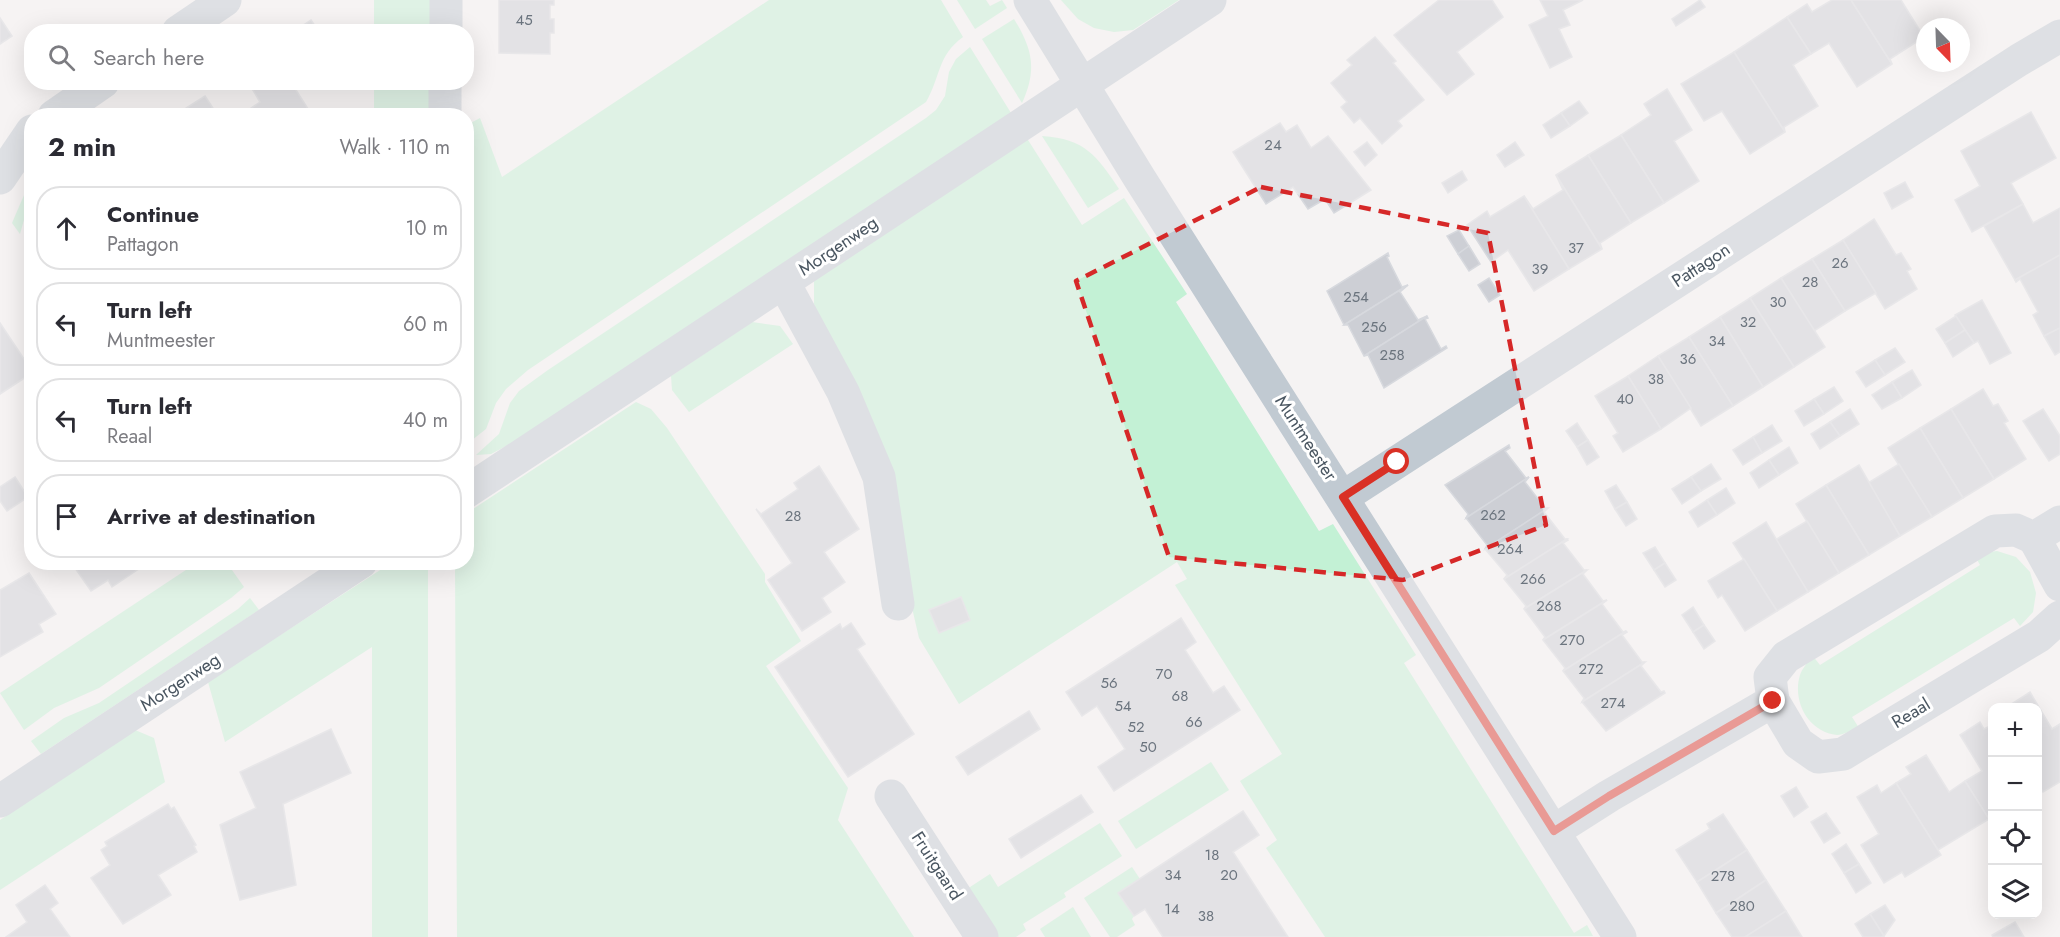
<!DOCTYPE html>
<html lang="en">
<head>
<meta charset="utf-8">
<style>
  :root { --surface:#fff; --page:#f7f7f7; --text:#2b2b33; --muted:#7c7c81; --line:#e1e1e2 }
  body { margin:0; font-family:Jost,sans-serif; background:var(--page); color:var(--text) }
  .controls { position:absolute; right:18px; bottom:18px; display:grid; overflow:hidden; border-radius:12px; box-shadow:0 6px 24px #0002 }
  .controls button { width:54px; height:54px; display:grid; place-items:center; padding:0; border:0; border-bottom:2px solid var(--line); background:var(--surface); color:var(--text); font:30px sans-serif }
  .compass { position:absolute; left:1916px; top:18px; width:54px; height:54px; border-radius:50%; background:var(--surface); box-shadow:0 6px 24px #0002; rotate:157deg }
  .stop { position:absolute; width:18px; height:18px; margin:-14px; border:4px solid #d93025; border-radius:50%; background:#fff }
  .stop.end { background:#d93025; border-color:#fff; box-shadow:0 2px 6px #0008 }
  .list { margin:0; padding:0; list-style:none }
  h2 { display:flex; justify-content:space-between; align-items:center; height:78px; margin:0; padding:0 24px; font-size:26px }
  h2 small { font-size:20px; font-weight:400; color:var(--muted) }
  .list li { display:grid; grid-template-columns:39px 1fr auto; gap:18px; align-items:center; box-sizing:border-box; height:84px; margin:0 12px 12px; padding:0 12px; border:2px solid var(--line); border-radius:24px }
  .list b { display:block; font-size:22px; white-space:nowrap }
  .list p { margin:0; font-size:20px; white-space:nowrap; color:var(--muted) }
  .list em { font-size:20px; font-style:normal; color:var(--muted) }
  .icon { flex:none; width:33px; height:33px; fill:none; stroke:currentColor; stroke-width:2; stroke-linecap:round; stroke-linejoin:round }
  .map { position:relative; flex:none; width:2060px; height:937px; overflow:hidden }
  .search { position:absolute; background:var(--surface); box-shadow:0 6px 24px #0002; left:24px; top:24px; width:450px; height:66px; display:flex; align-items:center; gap:15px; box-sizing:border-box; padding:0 21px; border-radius:24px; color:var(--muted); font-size:22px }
  .panel { position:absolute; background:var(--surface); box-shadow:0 6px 24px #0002; left:24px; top:108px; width:450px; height:462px; border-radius:24px }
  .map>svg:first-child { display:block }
  .green { fill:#c3f1d5 }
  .building { fill:#cdcfd5; stroke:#d7d9de; stroke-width:1.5 }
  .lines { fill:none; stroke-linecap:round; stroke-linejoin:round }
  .minor { stroke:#c1cad2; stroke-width:33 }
  .route { stroke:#d93025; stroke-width:8 }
  .marked { fill:none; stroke:#d62828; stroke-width:4.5; stroke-dasharray:12 8; stroke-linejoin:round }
  .labels { text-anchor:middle; stroke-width:6; stroke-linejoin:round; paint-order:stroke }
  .number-label { font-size:15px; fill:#6b747e }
  .street-label { font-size:18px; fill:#4a5661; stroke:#fff }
</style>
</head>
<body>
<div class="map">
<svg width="2060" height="937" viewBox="0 0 2060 937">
  <rect width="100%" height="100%" fill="#f5f3f3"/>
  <g class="green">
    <rect x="374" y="0" width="60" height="31"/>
    <path d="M769 0H941L963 37C937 56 941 76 926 102L528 370 506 389 496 403 486 429 467 444V125L480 118 502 177Z"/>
    <polygon points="957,0 986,0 990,6 1002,0 1007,8 975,29"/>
    <polygon points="1061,0 1179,0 1133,30 1114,32 1094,28 1078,19"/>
    <path d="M1014 19C1033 50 1037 70 1022 103L982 39Z"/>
    <polygon points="970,47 1011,113 510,444 491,454 476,455 499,434 510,403 519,391 548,370 926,118 936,110 945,96 949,72 956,59"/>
    <rect x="374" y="83" width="60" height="32"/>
    <path d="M1042 136C1085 139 1096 155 1119 189L1088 208Z"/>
    <polygon points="1026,140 1028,140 1082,225 1124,198 1187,294 1176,302 1319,531 1333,524 1416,655 1404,663 1574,933 1587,925 1593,936 1325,937 1266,848 1277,840 1240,781 1282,754 1175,585 1187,579 1177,562 959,704 919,638 907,586 814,304 814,280"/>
    <polygon points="31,179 31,195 20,234 12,223"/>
    <polygon points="752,322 780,326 793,344 689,412 672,390 671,376"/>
    <polygon points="636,402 651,409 667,428 765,574 765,582 801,641 766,666 848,788 838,820 914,937 457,937 455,563 466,562 467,513"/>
    <path d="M1997 551 2016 557 2030 572 2036 593 2033 612 2020 626 2014 618 1852 717 1859 728C1852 730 1843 735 1837 735 1808 732 1792 701 1800 675 1802 669 1808 662 1812 655L1820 665 1980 565 1974 554Z"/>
    <polygon points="198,562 227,563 244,587 231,598 99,688 54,708 24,730 0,693"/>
    <polygon points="391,563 428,563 428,937 372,937 372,647 225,742 208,682"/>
    <polygon points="250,598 259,610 41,754 31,741 64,718 99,703 238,609"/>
    <polygon points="135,730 154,738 165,782 0,890 0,820"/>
    <polygon points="1211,762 1229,790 1136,849 1118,821"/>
    <polygon points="1100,823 1122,856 1064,893 1066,897 1023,924 1026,930 1016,937 997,937 967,889 990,874 998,887"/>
    <polygon points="1132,867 1140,879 1119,893 1134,916 1132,919 1135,925 1117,937 1110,937 1084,898"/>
    <polygon points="1073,907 1091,937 1045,937 1040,929"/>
  </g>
  <g class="building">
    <polygon points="499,0 554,0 554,5 550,5 550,19 554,19 554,33 550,33 550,54 499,53"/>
    <polygon points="1439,0 1492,0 1503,17 1457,52 1474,74 1447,95 1394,35"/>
    <polygon points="1540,0 1583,0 1563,10 1570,25 1559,29 1572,57 1550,68 1529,25 1548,16"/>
    <polygon points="1700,0 1705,7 1676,26 1672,19"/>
    <polygon points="1832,0 1851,0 1892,64 1857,87 1829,43 1811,54 1787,17 1807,4 1812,12"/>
    <polygon points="1851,0 1901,0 1924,37 1890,59 1892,64"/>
    <polygon points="1787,17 1811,54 1793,65 1818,106 1784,127 1785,132 1734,52"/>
    <polygon points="0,18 12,36 0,44"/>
    <polygon points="311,20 319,32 293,32"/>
    <polygon points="1375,37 1396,61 1393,63 1424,100 1398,121 1402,126 1382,144 1360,118 1354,123 1341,107 1347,102 1331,83 1352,65 1347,60"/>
    <polygon points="1734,52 1785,132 1750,154 1722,111 1704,121 1681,84"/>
    <polygon points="248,82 307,82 296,90 310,112 305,116 250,116 247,111 260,102"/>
    <polygon points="1667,89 1692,130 1674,141 1699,181 1664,203 1621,135 1651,115 1644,104"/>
    <polygon points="205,96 218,116 166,116 174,110 177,114"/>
    <polygon points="1579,101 1588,113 1570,126 1561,113"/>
    <polygon points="2031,112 2056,158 2011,183 2023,204 1972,232 1955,200 1980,186 1961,151"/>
    <polygon points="1561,113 1570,126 1551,138 1543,125"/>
    <polygon points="1280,123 1286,132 1297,125 1311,148 1328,136 1371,190 1334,213 1325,199 1308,209 1293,187 1266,204 1233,152"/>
    <polygon points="1621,135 1664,203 1631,223 1588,155"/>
    <polygon points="1367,142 1377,155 1365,166 1354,152"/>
    <polygon points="1515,142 1524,155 1505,167 1497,155"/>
    <polygon points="1588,155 1631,223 1600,243 1602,249 1556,175"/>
    <polygon points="1462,171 1467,180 1448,193 1442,183"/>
    <polygon points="1556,175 1602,249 1569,269 1524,196 1533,209 1563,190"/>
    <polygon points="1905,182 1913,197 1892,209 1884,193"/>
    <polygon points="1524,196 1569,269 1534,291 1508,250 1491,262 1467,225 1487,211 1490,217"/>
    <polygon points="2023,204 2033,223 2060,208 2060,255 2015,280 1984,226"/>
    <polygon points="1874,219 1896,255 1901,253 1911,269 1907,271 1917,289 1885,309 1843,240"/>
    <polygon points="1459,230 1469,246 1458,254 1447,236"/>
    <polygon points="1843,240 1876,293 1845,311 1812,259"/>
    <polygon points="1469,246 1480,264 1469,271 1458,254"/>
    <polygon points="1388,253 1389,256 1387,257 1402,287 1408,285 1344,325 1327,291"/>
    <polygon points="2060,255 2060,328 2044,336 2033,315 2038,312 2020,279 2016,282 2015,280"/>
    <polygon points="1812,259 1845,311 1814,331 1781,278"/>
    <polygon points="1489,278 1500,295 1489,302 1478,285"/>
    <polygon points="1781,278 1825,347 1794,367 1750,298"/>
    <polygon points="1408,285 1400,292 1418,320 1427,316 1364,356 1348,325 1344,325"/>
    <polygon points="1750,298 1794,367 1763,387 1720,317"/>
    <polygon points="1982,300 2011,353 1990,364 1978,341 1974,343 1955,315"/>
    <polygon points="1427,316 1428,318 1425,319 1441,349 1446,346 1447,348 1384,388 1368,355 1364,356"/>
    <polygon points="1956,316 1965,330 1945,343 1936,329"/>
    <polygon points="1720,317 1763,387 1733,406 1689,337"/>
    <polygon points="0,323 32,371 32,373 0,394"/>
    <polygon points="2060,328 2060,352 2055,355 2044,336"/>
    <polygon points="1965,330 1974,343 1953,357 1945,343"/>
    <polygon points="1689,337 1733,406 1701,426 1658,356"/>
    <polygon points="1895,348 1905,362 1885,375 1875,360"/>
    <polygon points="1658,356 1691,408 1661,429 1628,376"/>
    <polygon points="1875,360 1885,375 1866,387 1856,372"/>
    <polygon points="1912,370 1921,385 1902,398 1892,382"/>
    <polygon points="1628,376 1661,429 1623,452 1613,436 1618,433 1595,396"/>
    <polygon points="1892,382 1902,398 1882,409 1872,395"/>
    <polygon points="1834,387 1843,401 1824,414 1814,399"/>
    <polygon points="1983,389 1993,406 1998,404 2008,421 2004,423 2026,459 1994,479 1951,409"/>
    <polygon points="1814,399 1824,414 1804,426 1795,411"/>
    <polygon points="1850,409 1859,424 1840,436 1830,422"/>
    <polygon points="1951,409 1994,479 1963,498 1920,428"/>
    <polygon points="2043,409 2060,436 2060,454 2049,461 2023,421"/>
    <polygon points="1830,422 1840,436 1820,449 1811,434"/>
    <polygon points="1577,423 1588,440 1577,447 1566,431"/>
    <polygon points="1772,425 1782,441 1762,453 1753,437"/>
    <polygon points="1920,428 1963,498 1932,517 1888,448"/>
    <polygon points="1753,437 1762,453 1743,465 1733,450"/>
    <polygon points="1588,440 1599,457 1587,465 1577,447"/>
    <polygon points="1509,445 1510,448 1505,451 1526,478 1529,477 1466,518 1468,514 1445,485"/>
    <polygon points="1789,447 1798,463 1779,475 1769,460"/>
    <polygon points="1769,460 1779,475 1759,488 1750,473"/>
    <polygon points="1711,464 1721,479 1701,491 1691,477"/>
    <polygon points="1899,464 1932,517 1900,536 1868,483"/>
    <polygon points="1859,465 1900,536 1869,555 1826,485"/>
    <polygon points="819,466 859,529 824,552 845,582 822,598 831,612 802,631 768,580 792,563 756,509 761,514 798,489 794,483"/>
    <polygon points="15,477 28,497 7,511 0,501 0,487"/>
    <polygon points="1529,477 1525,482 1545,508 1548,508 1485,549 1487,545 1466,518"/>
    <polygon points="1691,477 1701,491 1682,504 1672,489"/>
    <polygon points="1616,485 1627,502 1615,509 1605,491"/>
    <polygon points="1826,485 1869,555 1839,573 1796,504"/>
    <polygon points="1726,488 1735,503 1717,515 1707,500"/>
    <polygon points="1707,500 1717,515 1698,527 1689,512"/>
    <polygon points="1627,502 1637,519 1626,526 1615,509"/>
    <polygon points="1548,508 1544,512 1565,539 1567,539 1504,579 1507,575 1485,549"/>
    <polygon points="1807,521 1839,573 1808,592 1775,540"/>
    <polygon points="1766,522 1808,592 1777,611 1733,543"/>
    <polygon points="1567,539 1568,540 1563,543 1584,570 1587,570 1524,609 1526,606 1504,579"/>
    <polygon points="1655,547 1665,563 1654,570 1643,553"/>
    <polygon points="1744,559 1777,611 1745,631 1722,595 1718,598 1708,581"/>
    <polygon points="84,562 149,562 112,587 108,580 91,591 75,568"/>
    <polygon points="1665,563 1676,580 1665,587 1654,570"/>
    <polygon points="1587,570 1583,574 1603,601 1607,600 1543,640 1545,637 1524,609"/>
    <polygon points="29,573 56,614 39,624 43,632 0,657 0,590"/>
    <polygon points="961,597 970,620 939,633 929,610"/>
    <polygon points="1607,600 1602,604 1623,632 1626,631 1563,671 1565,668 1543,640"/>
    <polygon points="1693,607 1704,625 1693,632 1682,615"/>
    <polygon points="1181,618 1196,642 1185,650 1213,693 1224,686 1240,710 1114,791 1098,767 1125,749 1097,706 1082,716 1066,692"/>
    <polygon points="851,623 865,644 857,649 914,734 848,777 775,667 840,624 842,629"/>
    <polygon points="1704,625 1715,641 1704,649 1693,632"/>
    <polygon points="1626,631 1627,632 1622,635 1642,662 1645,662 1582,702 1584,698 1563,671"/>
    <polygon points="1645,662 1641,666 1661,692 1664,691 1665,693 1606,731 1582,702"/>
    <polygon points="2030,692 2052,729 2060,724 2060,782 2043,792 2038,783 2038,708 2012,708 2010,705"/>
    <polygon points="1029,711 1040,729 968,775 956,757"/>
    <polygon points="1980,722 1984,729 1992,725 1992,817 1989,819 1965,781 1982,771 1960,735"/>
    <polygon points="331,729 351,773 283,804 296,885 240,900 220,825 256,808 240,772"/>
    <polygon points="1926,755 1949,792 1965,781 1989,819 1938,850 1896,783 1911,774 1906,767"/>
    <polygon points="1896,783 1941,855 1905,877 1902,872 1884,883 1861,845 1879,834 1857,797 1877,785 1881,793"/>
    <polygon points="1796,787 1808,807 1794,817 1781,796"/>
    <polygon points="1081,795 1093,812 1021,858 1009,839"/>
    <polygon points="168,804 171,809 174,807 196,845 194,846 197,852 158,875 171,895 123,924 91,878 110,865 101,850 107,846 105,842"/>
    <polygon points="1243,811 1259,835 1233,852 1288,937 1163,937 1145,909 1134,916 1118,893"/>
    <polygon points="1826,813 1840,833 1824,843 1811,822"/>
    <polygon points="1723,814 1747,850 1697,882 1676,850 1710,829 1707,824"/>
    <polygon points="1846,844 1859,864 1844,873 1832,854"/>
    <polygon points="1747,850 1766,880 1716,913 1697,882"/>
    <polygon points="1859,864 1871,883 1856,893 1844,873"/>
    <polygon points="1766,880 1786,911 1745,937 1732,937 1716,913"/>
    <polygon points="45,885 58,903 50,909 70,937 6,937 27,922 16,905"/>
    <polygon points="1885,905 1895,920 1884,936 1870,914"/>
    <polygon points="1786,911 1802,937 1745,937"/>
    <polygon points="1870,914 1884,936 1881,937 1863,937 1855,924"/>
    <polygon points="2015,922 2024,937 1993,937 1992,935"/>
  </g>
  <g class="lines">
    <g class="minor">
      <polyline points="1030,0 1140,179 1620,937"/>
      <polyline points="178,32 225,0"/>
      <polyline points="446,32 446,0"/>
      <polyline points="54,116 103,82"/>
      <polyline points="445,116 445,82"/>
      <polyline points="0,178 32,131"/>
      <polyline points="784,283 843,392 879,477 898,604"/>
      <polyline points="466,492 1210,0"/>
      <polyline points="1343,497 2019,60 2060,36"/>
      <polyline points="2034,538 2060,585"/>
      <polyline points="1773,701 1798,743 1818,757 1843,754 2039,636 2060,617"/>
      <polyline points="891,796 982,937"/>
      <polyline points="0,801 361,562"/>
      <polyline points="1554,831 1609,796 1773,701 1770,677 1786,657 1995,531 2016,530 2034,538 2060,522"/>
    </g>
  </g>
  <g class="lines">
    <polyline class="route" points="1397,462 1343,497 1554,831 1609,796 1773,701"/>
  </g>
  <path d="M0 0H2060V937H0ZM1261 187 1488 233 1546 525 1403 580 1169 557 1076 281Z" fill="#f5f3f3" fill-opacity=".55" fill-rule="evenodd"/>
  <path class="marked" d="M1261 187 1488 233 1546 525 1403 580 1169 557 1076 281Z"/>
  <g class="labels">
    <g class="number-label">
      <text x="524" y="25">45</text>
      <text x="1273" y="150">24</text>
      <text x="1576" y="253">37</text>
      <text x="1840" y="268">26</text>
      <text x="1540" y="274">39</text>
      <text x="1810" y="287">28</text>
      <text x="1356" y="302">254</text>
      <text x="1778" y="307">30</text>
      <text x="1748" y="327">32</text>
      <text x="1374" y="332">256</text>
      <text x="1717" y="346">34</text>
      <text x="1392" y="360">258</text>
      <text x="1688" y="364">36</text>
      <text x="1656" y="384">38</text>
      <text x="1625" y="404">40</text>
      <text x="1493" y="520">262</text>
      <text x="793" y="521">28</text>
      <text x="1510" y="554">264</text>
      <text x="1533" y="584">266</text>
      <text x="1549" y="611">268</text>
      <text x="1572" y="645">270</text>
      <text x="1591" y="674">272</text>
      <text x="1164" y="679">70</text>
      <text x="1109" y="688">56</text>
      <text x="1180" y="701">68</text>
      <text x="1613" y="708">274</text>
      <text x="1123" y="711">54</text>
      <text x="1194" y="727">66</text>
      <text x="1136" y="732">52</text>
      <text x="1148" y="752">50</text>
      <text x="1212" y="860">18</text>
      <text x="1173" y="880">34</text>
      <text x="1229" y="880">20</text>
      <text x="1723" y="881">278</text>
      <text x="1742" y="911">280</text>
      <text x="1172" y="914">14</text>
      <text x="1206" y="921">38</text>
    </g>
    <g class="street-label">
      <text transform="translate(838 246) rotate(-34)" y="6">Morgenweg</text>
      <text transform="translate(1701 265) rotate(-33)" y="6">Pattagon</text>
      <text transform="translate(1306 438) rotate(57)" y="6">Muntmeester</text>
      <text transform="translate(180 682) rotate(-33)" y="6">Morgenweg</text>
      <text transform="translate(1911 713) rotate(-31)" y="6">Reaal</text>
      <text transform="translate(937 866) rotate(57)" y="6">Fruitgaard</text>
    </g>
  </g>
</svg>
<div class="controls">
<button>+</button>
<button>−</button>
<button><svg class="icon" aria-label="locate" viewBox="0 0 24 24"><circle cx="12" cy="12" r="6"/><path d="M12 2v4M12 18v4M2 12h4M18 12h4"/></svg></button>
<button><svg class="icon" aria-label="layers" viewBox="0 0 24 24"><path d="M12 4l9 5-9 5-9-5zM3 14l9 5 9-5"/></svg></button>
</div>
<svg class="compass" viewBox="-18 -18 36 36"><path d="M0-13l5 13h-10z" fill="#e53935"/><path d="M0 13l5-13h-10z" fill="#7c7c81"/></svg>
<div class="stop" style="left:1397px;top:462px"></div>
<div class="stop end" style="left:1773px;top:701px"></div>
<div class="search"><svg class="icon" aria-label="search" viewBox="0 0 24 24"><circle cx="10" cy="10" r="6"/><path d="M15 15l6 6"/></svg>Search here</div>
<section class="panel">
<h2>2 min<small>Walk · 110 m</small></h2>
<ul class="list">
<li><svg class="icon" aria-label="ahead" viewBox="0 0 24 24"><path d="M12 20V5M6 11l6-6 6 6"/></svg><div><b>Continue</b><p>Pattagon</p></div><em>10 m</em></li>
<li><svg class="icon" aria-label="left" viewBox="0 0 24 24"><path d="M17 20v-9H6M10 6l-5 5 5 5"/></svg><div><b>Turn left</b><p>Muntmeester</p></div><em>60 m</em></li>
<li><svg class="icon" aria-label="left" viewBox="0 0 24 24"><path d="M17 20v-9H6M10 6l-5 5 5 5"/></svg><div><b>Turn left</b><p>Reaal</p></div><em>40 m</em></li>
<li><svg class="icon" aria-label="arrive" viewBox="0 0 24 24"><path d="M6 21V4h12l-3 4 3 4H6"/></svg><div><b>Arrive at destination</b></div></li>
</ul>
</section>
</div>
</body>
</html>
